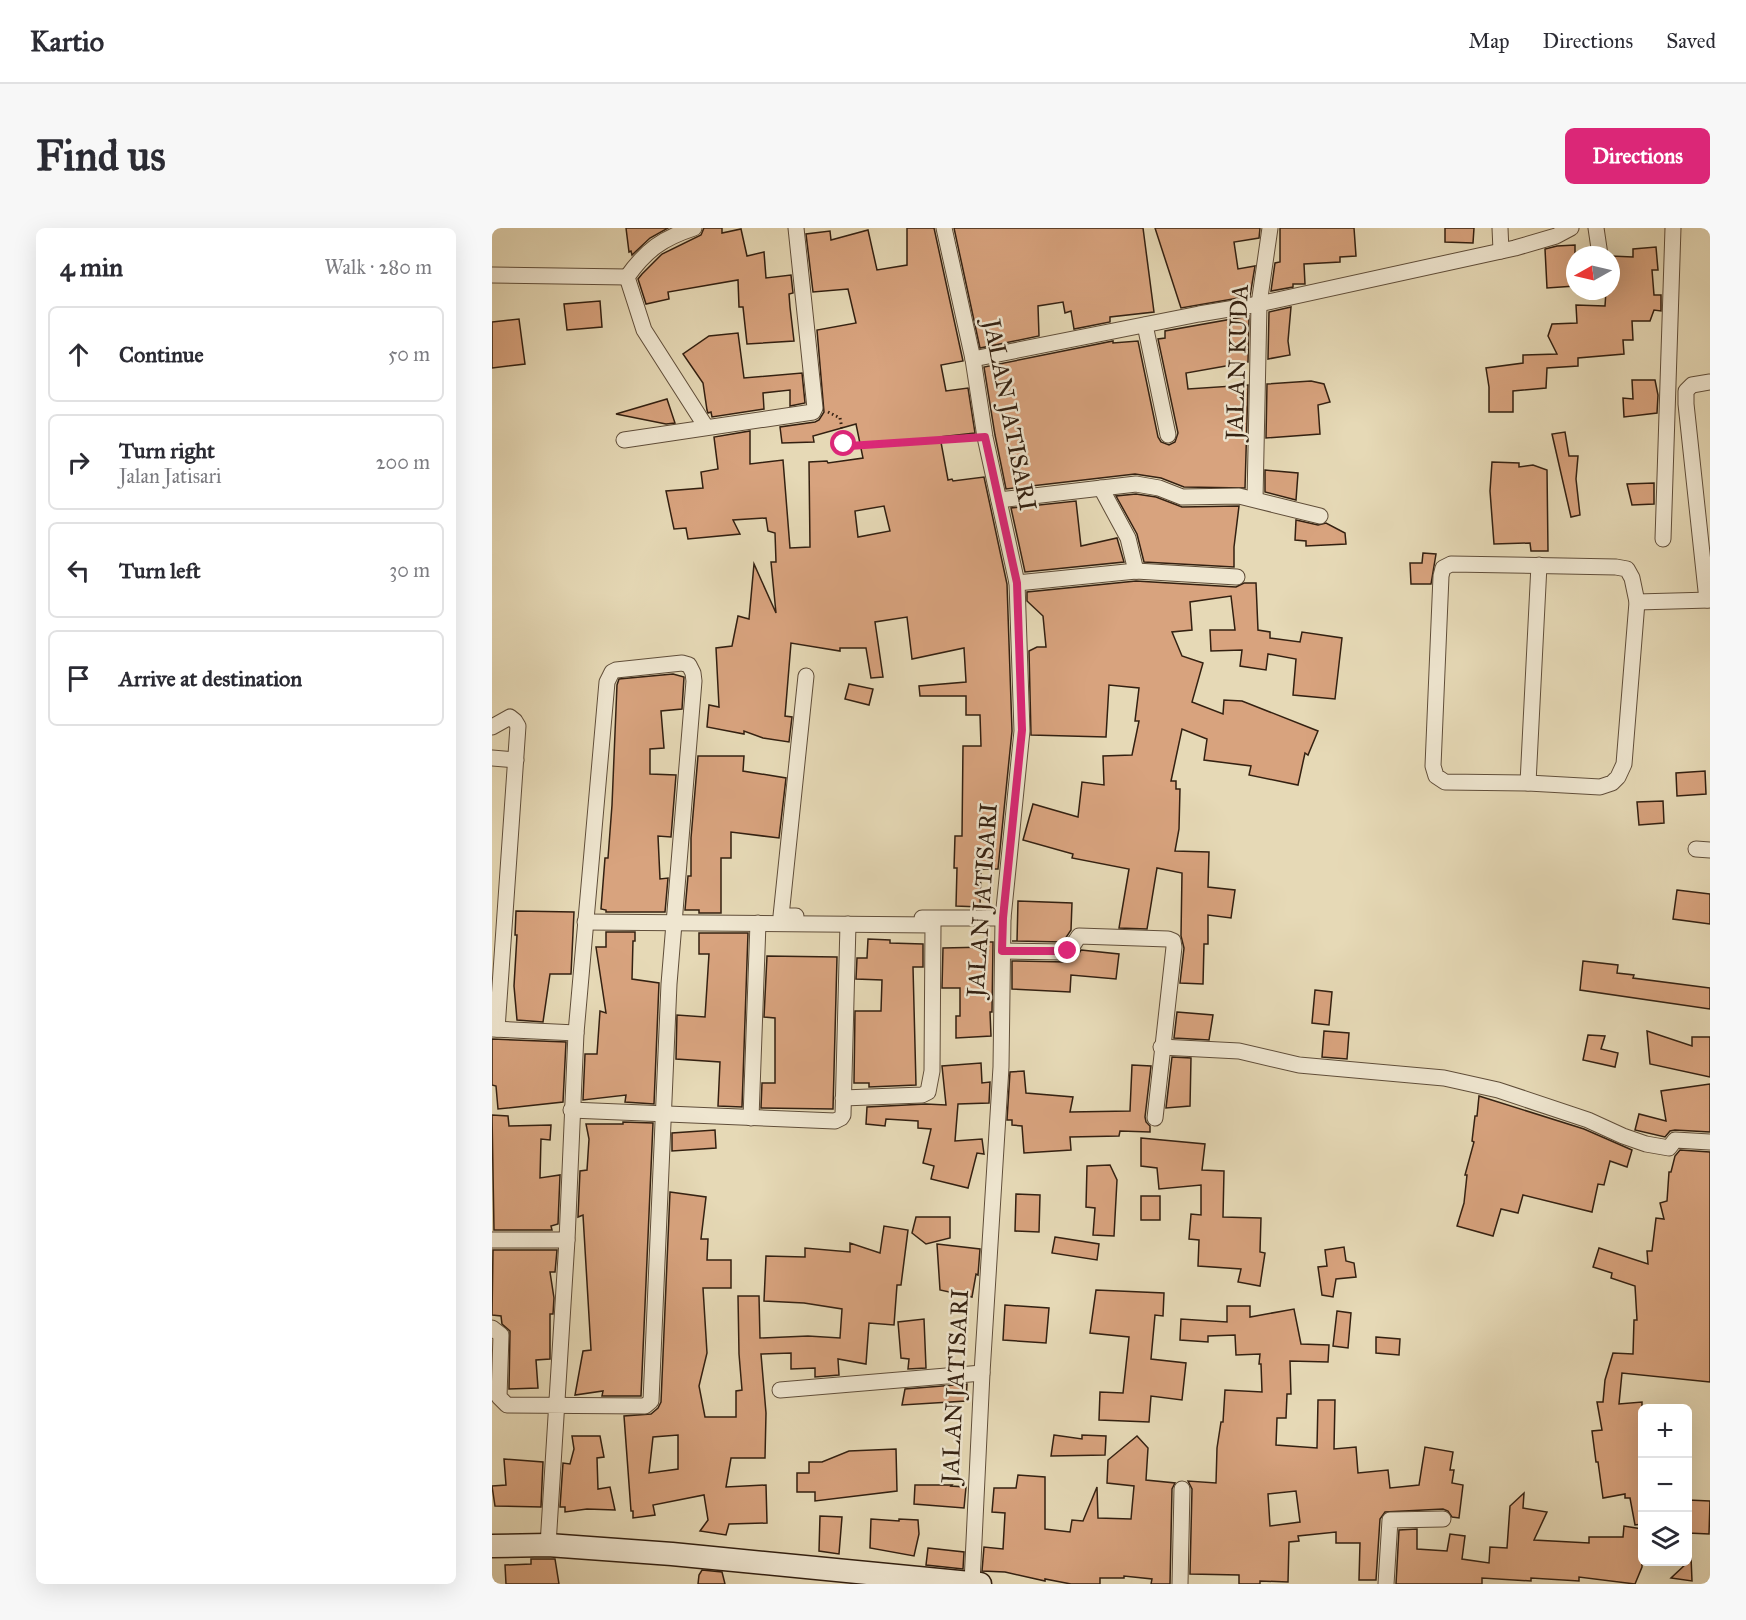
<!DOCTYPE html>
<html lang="en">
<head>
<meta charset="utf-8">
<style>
  :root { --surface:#fff; --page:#f7f7f7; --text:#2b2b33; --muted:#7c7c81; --line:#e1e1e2; --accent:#db2777 }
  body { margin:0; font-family:"IM FELL Great Primer",serif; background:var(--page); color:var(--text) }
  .controls { position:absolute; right:18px; bottom:18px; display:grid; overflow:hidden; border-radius:9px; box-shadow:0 6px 24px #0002 }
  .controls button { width:54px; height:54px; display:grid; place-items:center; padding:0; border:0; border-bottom:2px solid var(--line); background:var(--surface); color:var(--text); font:30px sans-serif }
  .compass { position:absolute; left:1074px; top:18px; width:54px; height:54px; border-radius:50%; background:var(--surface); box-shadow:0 6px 24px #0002; rotate:262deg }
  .stop { position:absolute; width:18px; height:18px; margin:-14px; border:4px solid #db2777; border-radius:50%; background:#fff }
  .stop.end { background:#db2777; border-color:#fff; box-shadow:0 2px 6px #0008 }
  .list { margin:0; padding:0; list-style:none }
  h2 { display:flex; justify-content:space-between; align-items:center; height:78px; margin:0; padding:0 24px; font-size:26px }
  h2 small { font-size:20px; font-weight:400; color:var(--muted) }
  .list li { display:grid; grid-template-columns:39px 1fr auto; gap:18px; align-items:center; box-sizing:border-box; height:96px; margin:0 12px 12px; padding:0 12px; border:2px solid var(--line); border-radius:9px }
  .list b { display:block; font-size:22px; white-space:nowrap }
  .list p { margin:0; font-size:20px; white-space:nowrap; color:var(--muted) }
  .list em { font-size:20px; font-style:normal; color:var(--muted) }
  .icon { flex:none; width:33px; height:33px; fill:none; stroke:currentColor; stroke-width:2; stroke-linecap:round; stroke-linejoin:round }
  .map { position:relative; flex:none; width:1218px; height:1356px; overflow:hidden; border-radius:9px }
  header { display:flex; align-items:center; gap:36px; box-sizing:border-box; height:84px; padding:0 30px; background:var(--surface); border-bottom:2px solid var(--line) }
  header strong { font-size:28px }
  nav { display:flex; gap:33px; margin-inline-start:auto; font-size:21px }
  .intro { display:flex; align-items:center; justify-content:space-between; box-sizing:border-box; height:144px; padding:0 36px }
  h1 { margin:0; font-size:42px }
  .button { padding:15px 27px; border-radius:9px; background:var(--accent); color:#fff; font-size:21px; font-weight:700 }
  main { display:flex; gap:36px; padding:0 36px }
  aside { flex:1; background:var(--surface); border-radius:9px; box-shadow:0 6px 24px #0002 }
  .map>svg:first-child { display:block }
  .building { fill:#d8a37e; stroke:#332011; stroke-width:1.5; fill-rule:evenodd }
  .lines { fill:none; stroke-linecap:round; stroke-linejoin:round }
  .street-casing { stroke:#604e3a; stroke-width:17 }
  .secondary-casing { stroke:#332011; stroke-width:25 }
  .path { stroke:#332011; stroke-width:3; stroke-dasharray:1.5 3; stroke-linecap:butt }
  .street { stroke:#efe6d0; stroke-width:15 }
  .secondary { stroke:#efe6d0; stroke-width:22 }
  .route { stroke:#db2777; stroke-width:8 }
  .labels { text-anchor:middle; stroke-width:5; stroke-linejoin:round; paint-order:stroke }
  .street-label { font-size:24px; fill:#332011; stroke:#efe6d0 }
</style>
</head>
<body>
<header>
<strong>Kartio</strong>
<nav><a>Map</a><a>Directions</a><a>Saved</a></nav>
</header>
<div class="intro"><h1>Find us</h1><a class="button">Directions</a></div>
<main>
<aside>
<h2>4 min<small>Walk · 280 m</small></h2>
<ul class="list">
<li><svg class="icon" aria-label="ahead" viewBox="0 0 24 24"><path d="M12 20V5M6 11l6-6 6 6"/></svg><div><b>Continue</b></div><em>50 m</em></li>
<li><svg class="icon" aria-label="right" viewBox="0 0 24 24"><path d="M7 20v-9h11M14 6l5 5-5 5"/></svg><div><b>Turn right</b><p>Jalan Jatisari</p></div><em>200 m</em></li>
<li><svg class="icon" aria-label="left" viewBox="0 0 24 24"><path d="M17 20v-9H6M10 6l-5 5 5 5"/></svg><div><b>Turn left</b></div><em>30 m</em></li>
<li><svg class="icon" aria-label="arrive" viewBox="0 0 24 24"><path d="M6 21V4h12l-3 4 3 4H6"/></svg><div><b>Arrive at destination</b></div></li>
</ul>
</aside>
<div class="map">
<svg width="1218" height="1356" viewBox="0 0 1218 1356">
  <rect width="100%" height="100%" fill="#e6d9b6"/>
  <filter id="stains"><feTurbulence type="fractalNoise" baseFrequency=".00333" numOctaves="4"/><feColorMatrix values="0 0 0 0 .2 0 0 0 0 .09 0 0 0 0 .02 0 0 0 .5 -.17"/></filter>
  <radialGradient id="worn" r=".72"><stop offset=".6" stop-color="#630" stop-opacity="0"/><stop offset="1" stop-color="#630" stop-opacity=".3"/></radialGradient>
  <g class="building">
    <polygon points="134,0 176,0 158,10 140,27 139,23 137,24"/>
    <polygon points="212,0 230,0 230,5 249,1 255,28 272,24 274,50 299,47 301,65 297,66 298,79 302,113 255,116 251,79 247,79 246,52 176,64 177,71 154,76 146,51 150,46 170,26 209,7"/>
    <path d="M415 0H442L471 133 449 137 454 163 476 160 483 205 448 209 456 252 460 251 461 253 492 249 515 356 520 503 506 641H489L488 679 464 678 465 640H462L463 608H470L471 518H489L488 487H474V468H428L427 458 474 454 472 420 420 431 415 389 383 394 391 449 379 450 374 420H348V423L299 415 293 488 300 489 297 514 271 510 252 503V506L215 499 217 477 227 479 224 420 240 418 246 388 257 391 262 336 284 385 279 334H284L283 305 276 303 274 290 241 292 248 306 196 311 194 300 182 301 174 263 211 260 209 244 226 241 222 209 258 203V236L291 232 298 320 318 319 317 234 335 233 336 235 371 230 364 196 321 208 322 214 290 215 288 199 323 194 327 192 332 184 325 102 364 95 356 61 321 64 314 6 338 3 339 12 376 2 385 42 415 37ZM392 278 398 303 366 309 363 283Z"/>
    <polygon points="462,0 651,0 662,84 618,89 618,94 582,101 579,83 573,85 571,74 546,78 547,108 488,120"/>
    <polygon points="663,0 768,0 767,10 742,14 746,41 763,38 758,68 689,80"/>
    <polygon points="788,0 862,0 864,28 848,29 848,34 812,36 813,56 801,56 801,59 779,63 783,35 788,34"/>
    <polygon points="953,0 982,0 981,15 953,14"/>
    <polygon points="1083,17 1083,58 1055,60 1053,21 1065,18"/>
    <polygon points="1164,19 1166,42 1160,42 1162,67 1169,67 1169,83 1162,82 1158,93 1140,93 1141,112 1131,112 1132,126 1086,130 1086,138 1055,140 1054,160 1021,163 1021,184 997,184 997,159 994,140 1031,135 1031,127 1065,126 1056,108 1060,96 1085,95 1084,77 1113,78 1114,63 1119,63 1119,28 1141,29 1141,21"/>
    <polygon points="108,73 110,99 75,102 72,76"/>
    <polygon points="799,79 796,113 798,127 776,131 777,84"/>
    <polygon points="757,88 756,134 694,145 696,161 756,157 753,260 692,259 669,250 643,246 514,261 503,207 492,139 621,113 621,115 646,113 666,209 669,214 677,217 683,214 686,205 666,111 673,110 673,103"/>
    <polygon points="27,91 33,136 0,140 0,94"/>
    <polygon points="246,105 252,150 310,145 313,175 298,178 298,162 271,165 272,181 220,189 219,184 216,185 215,182 211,155 191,126 217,108"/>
    <polygon points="1140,152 1163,152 1166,167 1165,185 1132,189 1131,170 1141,171"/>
    <polygon points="819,153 832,156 838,174 826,177 828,206 774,210 775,156"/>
    <polygon points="175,171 183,195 174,196 124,186"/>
    <polygon points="1073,204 1077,228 1086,228 1084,251 1088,287 1079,289 1060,206"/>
    <polygon points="1000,234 1027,235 1027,239 1041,237 1055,242 1056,323 1039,323 1038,315 1002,316 998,263"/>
    <polygon points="773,242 806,245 804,272 773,264"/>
    <polygon points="1162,255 1162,276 1140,277 1135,256"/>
    <polygon points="644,266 664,269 690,279 747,278 742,319 742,339 652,334 645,306 624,268"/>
    <polygon points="584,273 589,318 625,310 632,334 533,344 519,280"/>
    <polygon points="804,292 826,297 834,295 853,305 854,316 814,318 814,313 803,312"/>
    <polygon points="931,325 944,326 939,356 919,356 918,335 930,335"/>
    <polygon points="644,353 744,359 752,355 764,355 766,402 778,404 778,410 808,414 810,404 850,410 843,471 801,467 804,431 776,426 774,442 748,438 750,422 719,423 718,402 743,402 739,368 698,374 700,402 680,404 690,428 711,435 700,474 731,486 732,472 750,473 826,503 816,527 813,525 806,557 757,547 759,538 712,532 715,511 690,501 679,553 684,553 684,561 688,561 687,601 683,623 717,624 716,659 743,662 739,690 716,687 716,716 712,716 711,756 688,755 692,720 689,708 690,645 665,640 655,701 627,700 637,641 580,630 581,626 531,612 541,576 586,589 590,554 612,557 611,528 640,527 647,493 643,493 647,460 617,457 614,509 539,507 537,423 545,419 554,419 551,388 535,373 535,364"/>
    <polygon points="181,446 192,449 190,481 169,483 172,520 158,521 158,546 184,547 179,609 166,608 168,651 176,650 173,684 114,684 114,682 109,681 113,630 116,630 120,577 125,457 127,451"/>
    <polygon points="357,456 381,461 377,477 353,471"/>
    <polygon points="206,528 252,528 251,543 294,550 287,610 239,604 239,630 229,630 229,685 207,685 207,682 193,682 196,648 199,648 199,610"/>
    <polygon points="1213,543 1214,566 1185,568 1184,545"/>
    <polygon points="1171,573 1172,595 1147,597 1145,574"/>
    <polygon points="1185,662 1218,666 1218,696 1181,691"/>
    <polygon points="526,673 580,675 579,702 571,714 520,713 525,713"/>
    <polygon points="24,683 82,684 79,746 58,746 51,794 25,792 22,758 25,707 23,707"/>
    <polygon points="114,704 143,704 143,713 141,713 140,751 167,755 162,876 133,874 134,867 91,872 93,826 105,826 108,783 114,785 104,719 114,719"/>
    <polygon points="207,705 256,705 250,879 226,878 228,834 184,831 185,787 213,789 217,726 207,726"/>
    <polygon points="376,711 398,712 398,715 431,716 431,739 421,739 424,857 377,859 377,855 362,855 363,783 389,783 390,752 364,751 365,730 375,730"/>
    <polygon points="496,714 501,714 500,784 498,784 499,808 464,810 464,788 468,788 468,760 450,760 451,720 496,719"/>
    <polygon points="589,722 627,726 624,751 579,747 578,764 520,761 520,733 575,734 585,729"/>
    <polygon points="275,728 345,729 341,881 269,880 270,855 283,855 283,790 272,789"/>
    <polygon points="1091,733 1126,737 1125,745 1142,747 1141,750 1218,760 1218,781 1088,762"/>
    <polygon points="823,762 840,764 837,797 820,795"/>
    <polygon points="685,784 721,787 717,812 682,810"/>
    <polygon points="832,803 857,805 855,831 830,829"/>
    <polygon points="1155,803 1200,818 1200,809 1218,809 1218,849 1158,836"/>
    <polygon points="1096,807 1113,808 1109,821 1126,825 1123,839 1091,832"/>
    <polygon points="0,811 74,814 71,874 6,881 4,858 0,857"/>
    <polygon points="680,829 699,830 698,878 674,880"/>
    <polygon points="489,835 490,855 498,854 497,875 466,876 463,913 490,911 492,926 485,925 476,960 439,951 442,938 431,935 439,901 426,900 426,893 394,891 393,898 374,896 375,879 434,876 454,877 450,838"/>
    <polygon points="640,837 659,838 653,889 654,894 658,898 658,904 628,903 627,908 578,909 579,922 532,925 530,898 520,897 520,892 515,892 518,844 532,843 534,865 581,869 578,884 638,883"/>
    <polygon points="1218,856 1218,904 1183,902 1178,903 1173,909 1143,902 1147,886 1174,893 1169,863"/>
    <polygon points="987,868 1092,901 1140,922 1135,939 1118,933 1112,957 1106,956 1100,984 1031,967 1026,985 1009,981 1001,1008 965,998 972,975 975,947 973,947 982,914 980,913 983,888 985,888"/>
    <polygon points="0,887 16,888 17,898 59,897 58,912 49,911 48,950 68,947 66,996 59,998 60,1002 2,1002"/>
    <polygon points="131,894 161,895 149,1168 110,1168 111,1163 83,1167 91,1123 99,1122 91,987 86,989 88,943 95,942 97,911 94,896 131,896"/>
    <polygon points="223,902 224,920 180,923 180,905"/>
    <polygon points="649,910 713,916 710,942 732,943 731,989 769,990 768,1024 773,1025 768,1058 746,1054 749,1041 706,1038 707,1012 697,1011 699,986 709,987 709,957 667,961 665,940 649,938"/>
    <polygon points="1188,922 1218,924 1218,1154 1130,1145 1127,1176 1150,1174 1150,1296 1143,1297 1138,1270 1133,1270 1133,1266 1111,1270 1106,1234 1104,1234 1100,1203 1110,1202 1105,1174 1111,1174 1113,1152 1121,1125 1141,1126 1142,1092 1145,1092 1143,1058 1119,1050 1120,1045 1101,1039 1107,1020 1156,1036 1155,1023 1160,1023 1164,990 1172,991 1168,975 1175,973 1177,944 1179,944 1183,928"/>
    <polygon points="618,937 625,952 622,1008 601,1007 603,980 594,979 595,938"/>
    <path d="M178 964 214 969 209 1011H216L215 1032H239V1060H211L215 1125 207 1158 213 1189H244V1163L250 1162 247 1126 246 1068H267L268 1110 316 1108 348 1110 350 1081 312 1075 272 1073 274 1028 313 1029V1020L358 1024V1015L388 1025 392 998 416 1002 409 1057H405L402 1097 377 1095 374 1136 346 1131 347 1147 323 1149V1140L299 1141V1125L269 1126 274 1185 273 1230H239L234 1259 274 1257 275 1295 237 1296 234 1307 208 1303 216 1292 212 1267 161 1277 163 1287 141 1290V1283H139L132 1188 159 1186 166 1180 169 1174ZM186 1207V1241L157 1245 161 1209Z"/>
    <polygon points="524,966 548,967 547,1004 523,1003"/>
    <rect x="649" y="968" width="19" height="24"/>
    <polygon points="424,989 458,989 458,1010 434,1016 420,1005"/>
    <polygon points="563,1009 607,1016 605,1032 560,1025"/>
    <polygon points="445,1016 488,1021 486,1047 484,1046 480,1069 448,1062"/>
    <polygon points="852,1019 854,1033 862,1035 864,1049 844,1051 841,1069 830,1067 826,1039 835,1038 833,1022"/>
    <polygon points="1,1022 65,1022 63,1044 58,1044 62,1070 61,1086 58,1086 58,1131 44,1132 46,1160 17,1161 18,1103 10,1096 9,1088 0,1087"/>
    <polygon points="604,1062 672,1065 671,1088 663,1087 659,1131 694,1135 690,1172 659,1168 657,1194 607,1192 608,1164 631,1165 637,1109 598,1105"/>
    <polygon points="513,1077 557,1080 554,1115 511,1112"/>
    <path d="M735 1078H758V1089L802 1081 809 1116 837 1117 836 1134 798 1133 799 1166H795L794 1190H785L784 1217 825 1220 826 1172H843L842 1221 864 1219 866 1245 896 1242 898 1260 927 1257 933 1219 961 1224 958 1242H962L960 1255 971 1257 967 1290 960 1289 956 1283 951 1281 893 1284 888 1291 884 1352H867L868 1315H844V1304L806 1308 807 1313 797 1314 796 1354 768 1353V1356H747V1347L698 1346 700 1261 696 1253 724 1255 725 1220 729 1194H731L733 1162 770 1164 769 1136H767L768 1126 744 1127 743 1107 716 1108V1114L688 1112 689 1091 735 1094ZM804 1263 808 1294 778 1298 776 1266Z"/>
    <polygon points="845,1083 859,1085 856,1120 841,1118"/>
    <polygon points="432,1091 434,1140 416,1141 417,1131 409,1130 406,1094"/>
    <polygon points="884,1109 908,1111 907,1127 884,1125"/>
    <polygon points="475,1156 474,1173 410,1177 413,1161"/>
    <polygon points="562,1207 590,1211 590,1207 614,1208 613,1227 559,1228"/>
    <polygon points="80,1208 108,1208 112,1229 105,1230 106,1261 118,1259 123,1282 95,1281 73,1284 73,1279 68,1279 71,1235 78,1236 82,1221"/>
    <polygon points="645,1208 656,1220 654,1252 683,1255 680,1261 678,1356 659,1356 660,1351 632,1348 632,1350 608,1350 608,1356 579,1356 553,1351 553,1353 513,1344 490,1343 492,1319 511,1321 513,1285 500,1284 502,1260 524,1260 526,1247 553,1249 553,1301 578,1304 580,1292 591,1293 605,1259 606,1290 639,1291 642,1258 615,1255 616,1232"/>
    <polygon points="404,1221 405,1263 323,1273 323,1264 305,1264 305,1245 317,1245 317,1234 330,1234 357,1223"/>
    <polygon points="12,1231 51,1234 49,1279 3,1278 0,1258 14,1257"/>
    <polygon points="423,1257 460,1257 459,1258 474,1259 472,1280 422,1276"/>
    <polygon points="1032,1265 1031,1280 1055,1284 1042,1312 1097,1315 1097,1309 1131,1309 1132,1298 1150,1301 1150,1339 1143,1356 1087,1349 1087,1353 1039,1350 1039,1353 990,1350 990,1356 904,1356 907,1302 925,1301 925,1321 955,1323 958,1306 973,1308 970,1331 997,1335 998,1319 1015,1320 1018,1278"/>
    <polygon points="1196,1272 1218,1273 1217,1306 1196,1305"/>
    <polygon points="328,1288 350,1289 347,1326 327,1323"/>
    <polygon points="379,1291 407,1293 407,1291 426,1292 427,1306 422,1328 378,1320"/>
    <polygon points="436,1320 472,1324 471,1341 434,1337"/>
    <polygon points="1199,1329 1200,1353 1179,1350 1196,1334"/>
    <polygon points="39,1331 63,1331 67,1356 14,1356 13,1337 39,1336"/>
    <polygon points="210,1342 230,1344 233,1356 206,1356 207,1347"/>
  </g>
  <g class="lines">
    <defs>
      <g id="street">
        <path d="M202 0C171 10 154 22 135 49L152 102 214 199"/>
        <polyline points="452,0 481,131 493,209 525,355 530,503 511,690 509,839 490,1145 480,1355"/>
        <polyline points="1008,0 1009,23"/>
        <polyline points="1104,0 1108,27"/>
        <polyline points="0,47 135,49"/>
        <polyline points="653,97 676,207"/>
        <polyline points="481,131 707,86 767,76 1023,20 1064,8 1079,0"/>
        <polyline points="132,212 321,184 323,180 304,0"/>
        <polyline points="609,260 636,310 644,343"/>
        <polyline points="763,271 767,76 778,0"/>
        <polyline points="507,272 644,256 667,260 690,269 747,268 828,288"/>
        <polyline points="1171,311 1181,0"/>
        <polygon points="959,336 1124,339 1135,341 1140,350 1145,374 1132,536 1126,549 1120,555 1108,559 1036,555 953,554 944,548 941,538 949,348 951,340"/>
        <polyline points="525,355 644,343 745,349"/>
        <polyline points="1215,372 1194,176 1194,163 1200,157 1218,154"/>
        <polyline points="1145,374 1218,372"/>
        <polyline points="0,499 18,489 23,493 26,498 5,801"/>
        <polyline points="0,530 24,532"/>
        <polyline points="1036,555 1047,337"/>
        <polyline points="1204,621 1218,622"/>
        <polyline points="304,688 289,688 314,448"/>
        <polyline points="430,690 511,690"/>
        <polyline points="93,694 441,697 440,843 436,864 430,867 351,870"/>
        <polyline points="511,723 573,724 577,723 587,708 676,711 681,713 682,719 663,890"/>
        <polyline points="0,801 84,805"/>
        <polyline points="669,819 747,823 807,837 952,850 1006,862 1096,892 1131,908 1154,916 1177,920 1183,912 1218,914"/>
        <polyline points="79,882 343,893 349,890 351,887 356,696"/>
        <polyline points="259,890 266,695"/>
        <polyline points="0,1012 75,1012"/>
        <polyline points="0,1100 9,1107 7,1169 15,1177 153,1178 159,1173 177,756 202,453 201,445 197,437 190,435 124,442 120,444 115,454 84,805 75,1012 56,1317"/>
        <polyline points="288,1162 490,1145"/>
        <polyline points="688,1356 690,1261"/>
        <polyline points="894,1356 898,1292 951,1291"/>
      </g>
      <polyline id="secondary" points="0,1318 56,1317 180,1326 488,1356"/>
    </defs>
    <use href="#street" class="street-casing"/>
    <use href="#secondary" class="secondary-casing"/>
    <polyline class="path" points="336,184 348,190 353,216 357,218 476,210"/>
    <use href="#street" class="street"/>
    <use href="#secondary" class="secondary"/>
  </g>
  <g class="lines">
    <polyline class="route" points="352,216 357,218 493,209 525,355 530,502 511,690 510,723 576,723"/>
  </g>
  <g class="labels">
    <g class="street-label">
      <text transform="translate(745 134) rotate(-88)" y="8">JALAN KUDA</text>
      <text transform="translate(518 187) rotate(79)" y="8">JALAN JATISARI</text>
      <text transform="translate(490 672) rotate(-86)" y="8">JALAN JATISARI</text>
      <text transform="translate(463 1158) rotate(-87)" y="8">JALAN JATISARI</text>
    </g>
  </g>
  <rect width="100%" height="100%" filter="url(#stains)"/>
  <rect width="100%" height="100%" fill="url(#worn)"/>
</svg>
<div class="controls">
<button>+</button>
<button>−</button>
<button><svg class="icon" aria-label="layers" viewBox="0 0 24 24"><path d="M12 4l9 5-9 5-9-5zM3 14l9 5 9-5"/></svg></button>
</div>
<svg class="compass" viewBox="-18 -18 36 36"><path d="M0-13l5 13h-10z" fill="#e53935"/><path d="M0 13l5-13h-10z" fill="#7c7c81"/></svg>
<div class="stop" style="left:352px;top:216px"></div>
<div class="stop end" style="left:576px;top:723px"></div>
</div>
</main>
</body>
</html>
